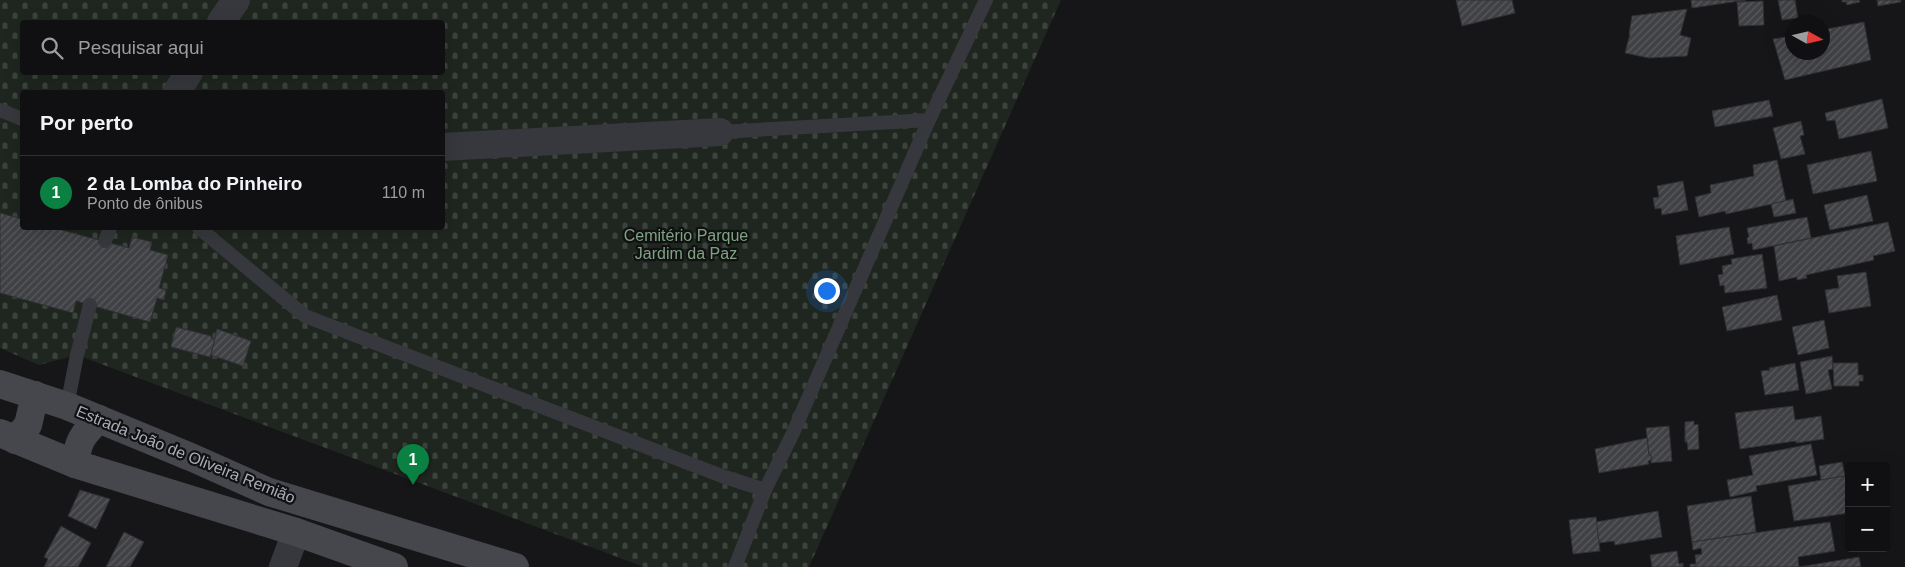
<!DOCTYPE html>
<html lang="pt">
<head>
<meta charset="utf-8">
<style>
  :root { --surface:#101012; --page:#19191b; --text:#f1f3f6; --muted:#9c9d9f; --line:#303032; --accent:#0b8043 }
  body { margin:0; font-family:Helvetica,sans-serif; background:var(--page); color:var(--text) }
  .controls { position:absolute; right:15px; bottom:15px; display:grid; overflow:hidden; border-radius:5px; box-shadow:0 5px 20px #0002 }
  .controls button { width:45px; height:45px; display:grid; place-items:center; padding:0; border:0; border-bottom:1px solid var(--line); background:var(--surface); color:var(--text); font:25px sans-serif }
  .compass { position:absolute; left:1785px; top:15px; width:45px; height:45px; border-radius:50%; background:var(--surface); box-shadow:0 5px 20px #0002; rotate:98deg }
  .you { position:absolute; left:826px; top:290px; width:18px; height:18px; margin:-12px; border:4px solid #fff; border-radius:50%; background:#1a73e8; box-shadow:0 0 0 8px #1a73e833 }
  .badge { display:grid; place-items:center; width:32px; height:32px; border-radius:50%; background:var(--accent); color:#fff; font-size:16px; font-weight:700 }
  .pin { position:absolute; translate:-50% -41px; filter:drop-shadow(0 1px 2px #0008) }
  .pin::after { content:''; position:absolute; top:26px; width:18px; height:15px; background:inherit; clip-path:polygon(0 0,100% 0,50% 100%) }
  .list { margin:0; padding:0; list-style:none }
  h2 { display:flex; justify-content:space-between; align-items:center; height:65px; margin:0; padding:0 20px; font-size:21px }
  h2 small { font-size:16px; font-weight:400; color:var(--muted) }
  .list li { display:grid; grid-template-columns:32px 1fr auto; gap:15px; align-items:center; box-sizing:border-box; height:75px; padding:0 20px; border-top:1px solid var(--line) }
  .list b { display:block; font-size:19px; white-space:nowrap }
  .list p { margin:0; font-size:16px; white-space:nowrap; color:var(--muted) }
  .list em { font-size:16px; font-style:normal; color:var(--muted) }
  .icon { flex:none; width:28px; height:28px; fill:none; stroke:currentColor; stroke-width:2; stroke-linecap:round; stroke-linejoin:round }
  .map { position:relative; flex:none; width:1905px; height:567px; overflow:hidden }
  .search { position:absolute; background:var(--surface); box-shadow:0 5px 20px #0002; left:20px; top:20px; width:425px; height:55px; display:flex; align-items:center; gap:12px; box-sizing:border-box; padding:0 18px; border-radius:5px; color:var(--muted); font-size:19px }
  .panel { position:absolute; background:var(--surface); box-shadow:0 5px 20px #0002; left:20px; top:90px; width:425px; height:140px; border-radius:5px }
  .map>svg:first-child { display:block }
  .cemetery { fill:url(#cemetery-stones); fill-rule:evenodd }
  .building { fill:url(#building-hatch); stroke:#303034 }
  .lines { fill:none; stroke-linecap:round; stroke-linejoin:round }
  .service { stroke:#37383d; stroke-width:14 }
  .minor { stroke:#37383d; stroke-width:28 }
  .secondary { stroke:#45474d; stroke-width:28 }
  .labels { text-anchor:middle; stroke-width:4.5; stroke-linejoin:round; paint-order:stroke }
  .park-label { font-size:16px; fill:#7fa381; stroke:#111113 }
  .street-label { font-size:16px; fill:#a8adb8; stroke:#111113 }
</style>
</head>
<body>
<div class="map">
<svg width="1905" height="567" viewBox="0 0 1905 567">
  <defs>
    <pattern id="cemetery-stones" width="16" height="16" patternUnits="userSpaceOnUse" patternTransform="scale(1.25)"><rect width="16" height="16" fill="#1e261f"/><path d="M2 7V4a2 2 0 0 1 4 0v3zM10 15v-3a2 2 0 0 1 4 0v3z" fill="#3c433d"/></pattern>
    <pattern id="building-hatch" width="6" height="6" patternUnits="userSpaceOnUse" patternTransform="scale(1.25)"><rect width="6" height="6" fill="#404145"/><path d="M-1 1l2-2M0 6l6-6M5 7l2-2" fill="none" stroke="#595a5e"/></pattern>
  </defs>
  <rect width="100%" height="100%" fill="#161618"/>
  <path class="cemetery" d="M0 0H1061L809 567H644L77 355 39 365 0 348ZM22 22H442V72H22ZM22 92H442V228H22Z"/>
  <g class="building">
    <polygon points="1456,0 1512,0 1515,13 1462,26"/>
    <polygon points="1691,0 1746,0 1692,8"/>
    <polygon points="1778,0 1795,0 1798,18 1782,20"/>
    <polygon points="1842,0 1859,0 1860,2 1847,5 1846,2 1842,2"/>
    <polygon points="1877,0 1901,0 1901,2 1878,6"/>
    <polygon points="1763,1 1764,25 1739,26 1737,2"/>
    <polygon points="1687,9 1680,35 1691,38 1687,56 1649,58 1625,53 1630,34 1629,34 1632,16"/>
    <polygon points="1864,22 1871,60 1785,80 1773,39 1792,36 1792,52 1822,52 1822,30"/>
    <polygon points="1882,99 1888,128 1839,139 1835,120 1827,121 1825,113"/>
    <polygon points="1769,100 1773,116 1715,127 1712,111"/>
    <polygon points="1801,121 1804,135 1800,136 1805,154 1781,159 1773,128"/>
    <polygon points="1871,151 1877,181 1813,194 1807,165"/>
    <polygon points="1777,160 1786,201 1726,214 1725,211 1699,217 1695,197 1711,193 1710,185 1754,176 1753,165"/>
    <polygon points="1683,181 1688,210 1662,215 1661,208 1655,209 1653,198 1659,197 1657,186"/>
    <polygon points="1867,195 1873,221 1830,230 1824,205"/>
    <polygon points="1793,199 1796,213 1774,217 1771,204"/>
    <polygon points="0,213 22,219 22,228 54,228 129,248 132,237 152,242 150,250 168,255 159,288 166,290 164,300 157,298 150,322 76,301 73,313 0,293"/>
    <polygon points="1807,217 1811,238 1753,250 1752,243 1748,244 1747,238 1749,237 1747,228"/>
    <polygon points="1888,222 1895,251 1873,256 1874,260 1806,275 1807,278 1797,280 1797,277 1779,281 1774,246"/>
    <polygon points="1729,227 1734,254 1680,265 1676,236"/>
    <polygon points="1762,254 1767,288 1725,293 1724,285 1720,286 1718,275 1723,274 1722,266 1732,264 1731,259"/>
    <polygon points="1866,272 1871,306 1829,313 1825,290 1839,288 1837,276"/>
    <polygon points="1777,295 1782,320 1727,331 1722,307"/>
    <polygon points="1824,320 1829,348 1798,355 1792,327"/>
    <polygon points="176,327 211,336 211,338 215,340 210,357 171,347"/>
    <polygon points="217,329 251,341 243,366 211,355"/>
    <polygon points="1832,356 1833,369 1828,370 1832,389 1806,394 1800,362"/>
    <polygon points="1795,363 1799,390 1765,395 1761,371 1770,370 1769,368"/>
    <polygon points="1833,363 1858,363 1858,375 1863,375 1863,381 1859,381 1859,386 1834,386"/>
    <polygon points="1793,406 1795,420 1821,416 1824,439 1796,443 1796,441 1740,449 1735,413"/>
    <polygon points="1694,421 1694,425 1698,424 1699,449 1688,450 1687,442 1685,442 1685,422"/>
    <polygon points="1669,426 1672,461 1651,463 1651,455 1649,455 1646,428"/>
    <polygon points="1647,438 1649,455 1651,455 1651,460 1648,461 1649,464 1599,473 1595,449"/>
    <polygon points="1811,444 1817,475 1756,486 1757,491 1730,497 1727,480 1753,475 1749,456"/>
    <polygon points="1842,462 1845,476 1821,480 1819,466"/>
    <polygon points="1849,475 1849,513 1794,521 1788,486"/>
    <polygon points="80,490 110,499 96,529 68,516"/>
    <polygon points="1751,496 1756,532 1692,542 1687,506"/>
    <polygon points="1658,511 1662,537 1615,545 1614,541 1599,543 1596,522"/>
    <polygon points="1596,517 1600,551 1573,554 1569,520"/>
    <polygon points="1830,522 1835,551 1798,557 1799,567 1690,567 1690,564 1696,564 1695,555 1702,554 1701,548 1693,550 1692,542"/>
    <polygon points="61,526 91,543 78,567 44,567 48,559 44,557"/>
    <polygon points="124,532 144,542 130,567 106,567"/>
    <polygon points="1677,551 1679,564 1683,563 1683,567 1652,567 1650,555"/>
    <polygon points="1859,557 1861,567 1797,567 1799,567"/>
  </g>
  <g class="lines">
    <g class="service">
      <polyline points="0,110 22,119"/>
      <polyline points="720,132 929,120"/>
      <polyline points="199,228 305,316 722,476 765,490"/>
      <polyline points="105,241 110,228"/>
      <polyline points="67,406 77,355 90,305"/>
      <polyline points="735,567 765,490 793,433 929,120 986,0"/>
    </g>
    <g class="minor">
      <polyline points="221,22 236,0"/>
      <polyline points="177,92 189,72"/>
      <polyline points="442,147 720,132"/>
      <polyline points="283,567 296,532"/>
    </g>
    <g class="secondary">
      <polyline points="0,384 67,406 193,458 269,492 515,567"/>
      <polyline points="0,433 75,464 296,532 394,567"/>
      <polyline points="15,440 28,425 35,395"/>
      <path d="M75 464C78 441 82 435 99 419"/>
    </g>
  </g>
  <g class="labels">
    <g class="park-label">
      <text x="686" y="241">Cemitério Parque<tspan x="686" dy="18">Jardim da Paz</tspan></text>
    </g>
    <g class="street-label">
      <text transform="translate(186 454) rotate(22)" y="6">Estrada João de Oliveira Remião</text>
    </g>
  </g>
</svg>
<div class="controls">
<button>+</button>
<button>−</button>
</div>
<svg class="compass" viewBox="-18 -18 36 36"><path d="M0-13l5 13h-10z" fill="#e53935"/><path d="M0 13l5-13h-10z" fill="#9c9d9f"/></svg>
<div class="you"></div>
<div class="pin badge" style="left:413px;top:485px">1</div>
<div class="search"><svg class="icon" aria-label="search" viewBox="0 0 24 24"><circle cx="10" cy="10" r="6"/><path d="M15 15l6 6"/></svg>Pesquisar aqui</div>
<section class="panel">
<h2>Por perto<small></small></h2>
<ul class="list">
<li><span class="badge">1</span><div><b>2 da Lomba do Pinheiro</b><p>Ponto de ônibus</p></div><em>110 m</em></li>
</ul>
</section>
</div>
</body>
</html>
